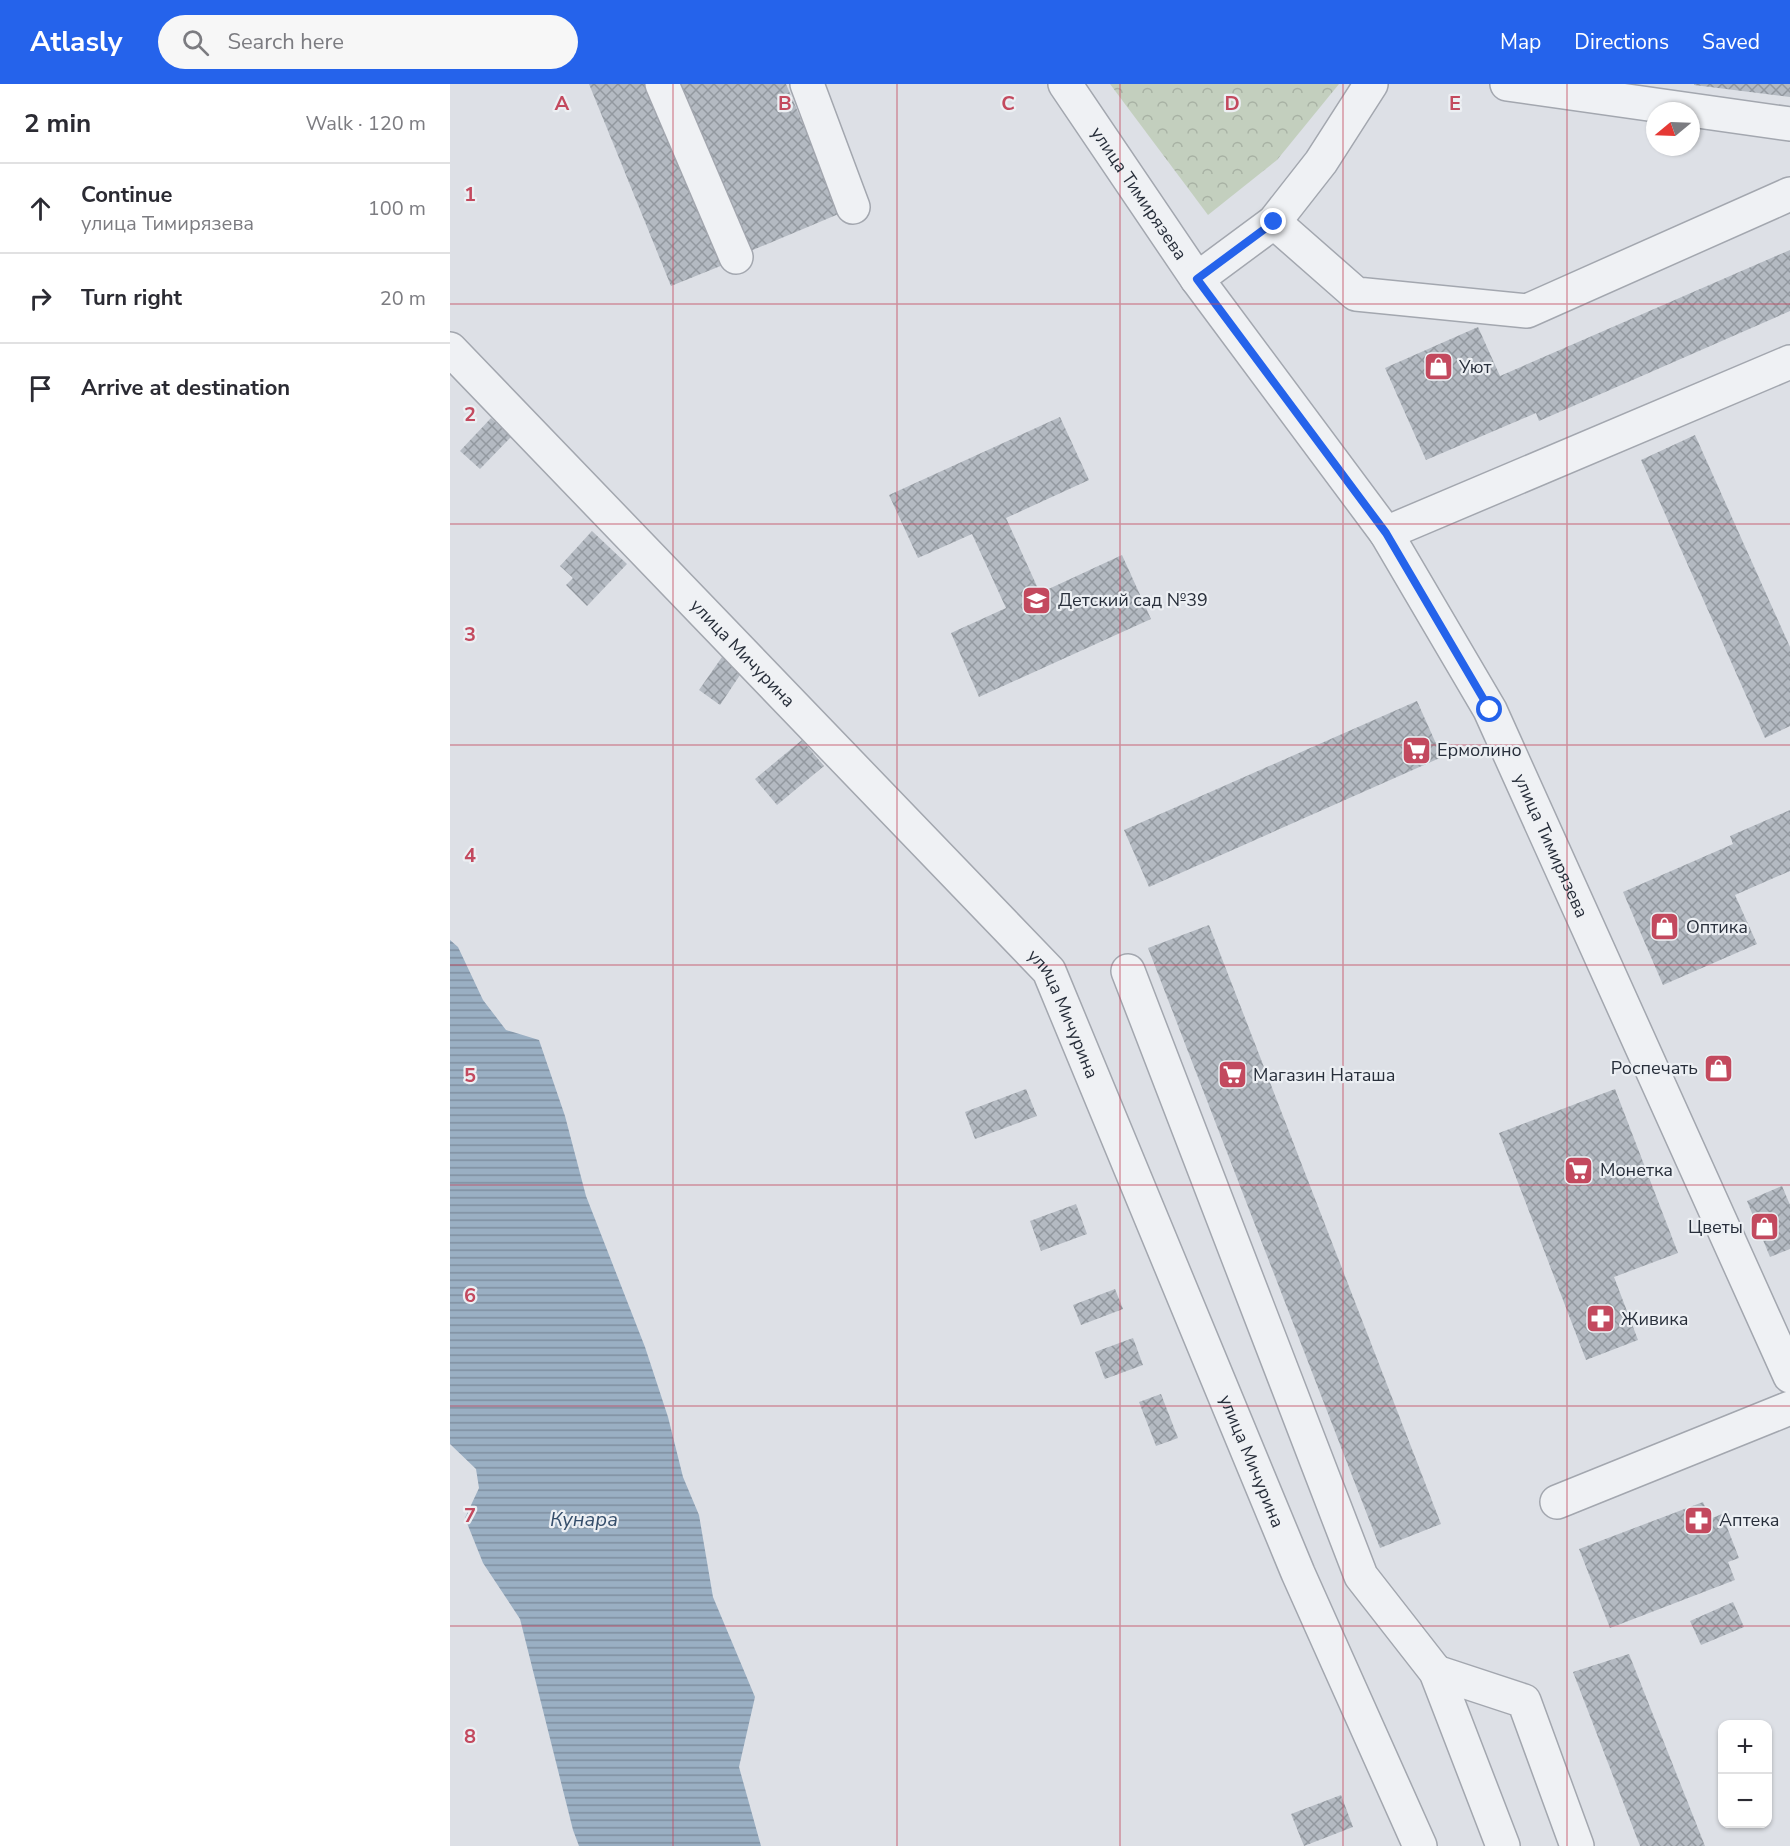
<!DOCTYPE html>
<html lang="en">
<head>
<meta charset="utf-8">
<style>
  :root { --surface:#fff; --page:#f7f7f7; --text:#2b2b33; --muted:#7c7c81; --line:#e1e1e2; --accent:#2563eb }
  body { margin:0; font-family:"Nunito Sans",sans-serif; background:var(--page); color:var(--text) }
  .controls { position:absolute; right:18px; bottom:18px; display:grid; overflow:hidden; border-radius:12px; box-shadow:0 2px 4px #0004 }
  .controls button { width:54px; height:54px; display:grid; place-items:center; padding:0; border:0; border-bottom:2px solid var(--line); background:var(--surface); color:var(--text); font:30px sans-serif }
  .compass { position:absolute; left:1196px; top:18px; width:54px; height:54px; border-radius:50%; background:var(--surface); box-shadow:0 2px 4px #0004; rotate:251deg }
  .stop { position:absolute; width:18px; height:18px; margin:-14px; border:4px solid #2563eb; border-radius:50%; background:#fff }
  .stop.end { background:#2563eb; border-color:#fff; box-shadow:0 2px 6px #0008 }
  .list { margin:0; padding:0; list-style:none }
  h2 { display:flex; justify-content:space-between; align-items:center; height:78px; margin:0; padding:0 24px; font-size:26px }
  h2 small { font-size:20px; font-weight:400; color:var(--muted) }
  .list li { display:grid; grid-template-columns:39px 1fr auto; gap:18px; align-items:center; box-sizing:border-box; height:90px; padding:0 24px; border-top:2px solid var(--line) }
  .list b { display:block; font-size:22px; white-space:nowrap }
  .list p { margin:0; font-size:20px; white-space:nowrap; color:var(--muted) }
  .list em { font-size:20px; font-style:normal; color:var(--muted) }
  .icon { flex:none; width:33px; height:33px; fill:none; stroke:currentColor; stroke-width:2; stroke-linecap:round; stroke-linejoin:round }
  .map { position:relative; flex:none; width:1340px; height:1762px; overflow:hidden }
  header { display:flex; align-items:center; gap:36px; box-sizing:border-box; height:84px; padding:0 30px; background:var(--accent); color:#fff }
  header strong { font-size:28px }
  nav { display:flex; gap:33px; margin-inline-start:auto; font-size:21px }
  .search { width:420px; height:54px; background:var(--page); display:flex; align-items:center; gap:15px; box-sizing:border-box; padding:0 21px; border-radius:33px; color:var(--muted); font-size:22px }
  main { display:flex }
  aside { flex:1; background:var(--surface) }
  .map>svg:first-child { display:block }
  .forest { fill:url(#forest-crowns) }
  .water { fill:url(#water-rules) }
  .building { fill:url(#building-cross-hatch) }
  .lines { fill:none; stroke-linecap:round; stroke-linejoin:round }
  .minor-casing { stroke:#a3a7af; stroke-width:36 }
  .minor { stroke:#eff1f4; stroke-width:33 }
  .route { stroke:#2563eb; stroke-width:8 }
  .grid { fill:none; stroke:#c3495e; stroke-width:1.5; stroke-opacity:0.55 }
  .labels { text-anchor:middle; stroke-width:4.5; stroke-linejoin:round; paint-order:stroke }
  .street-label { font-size:18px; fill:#282f3b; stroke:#eceff3 }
  .poi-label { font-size:18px; fill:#282f3b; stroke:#eceff3; text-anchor:start }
  .water-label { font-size:20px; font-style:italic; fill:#354e6b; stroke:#eceff3 }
  .grid-label { font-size:20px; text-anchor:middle; font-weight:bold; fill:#c3495e; stroke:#eceff3; stroke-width:4.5; stroke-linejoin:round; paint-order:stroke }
</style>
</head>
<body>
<header>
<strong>Atlasly</strong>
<div class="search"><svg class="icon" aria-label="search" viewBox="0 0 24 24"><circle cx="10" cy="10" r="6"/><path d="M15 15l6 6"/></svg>Search here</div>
<nav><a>Map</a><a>Directions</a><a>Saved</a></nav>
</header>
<main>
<aside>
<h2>2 min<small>Walk · 120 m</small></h2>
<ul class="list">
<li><svg class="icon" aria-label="ahead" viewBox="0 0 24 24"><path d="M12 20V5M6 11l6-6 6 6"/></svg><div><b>Continue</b><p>улица Тимирязева</p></div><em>100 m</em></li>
<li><svg class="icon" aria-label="right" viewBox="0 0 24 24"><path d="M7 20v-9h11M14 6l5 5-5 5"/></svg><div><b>Turn right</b></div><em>20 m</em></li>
<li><svg class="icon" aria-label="arrive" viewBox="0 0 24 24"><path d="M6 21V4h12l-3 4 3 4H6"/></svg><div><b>Arrive at destination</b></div></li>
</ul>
</aside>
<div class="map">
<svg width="1340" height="1762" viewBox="0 0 1340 1762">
  <defs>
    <pattern id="forest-crowns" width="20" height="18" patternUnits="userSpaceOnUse" patternTransform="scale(1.5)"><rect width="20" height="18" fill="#c3cfbe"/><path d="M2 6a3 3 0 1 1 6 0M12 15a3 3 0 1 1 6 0" fill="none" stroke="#a8b2a4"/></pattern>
    <pattern id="water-rules" width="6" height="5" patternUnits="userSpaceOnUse" patternTransform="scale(1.5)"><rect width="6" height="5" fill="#9aafc3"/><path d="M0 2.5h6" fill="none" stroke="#7e8fa0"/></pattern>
    <pattern id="building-cross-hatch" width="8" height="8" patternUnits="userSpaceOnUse" patternTransform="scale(1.5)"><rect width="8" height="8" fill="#b4bac2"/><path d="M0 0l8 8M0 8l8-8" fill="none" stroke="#92989f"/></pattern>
  </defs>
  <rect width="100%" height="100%" fill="#dde0e6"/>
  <polygon class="forest" points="660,0 889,0 827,76 758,131"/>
  <polygon class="water" points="0,856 8,863 33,916 56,946 89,956 115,1032 136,1112 195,1263 218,1333 233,1393 249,1431 263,1513 305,1613 289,1683 311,1762 129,1762 123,1746 70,1535 33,1479 15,1434 29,1404 26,1385 0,1360"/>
  <g class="building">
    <polygon points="139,0 200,0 273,181 221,202"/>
    <polygon points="226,0 336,0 391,129 298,168"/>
    <polygon points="1244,0 1340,0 1340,13 1244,1"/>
    <polygon points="1340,166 1340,227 1089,337 1086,329 976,376 935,284 1028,243 1050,292"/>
    <polygon points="610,333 639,396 556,434 590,509 672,471 701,535 529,613 501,549 556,524 522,450 468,474 439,411"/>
    <polygon points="41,334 61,353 30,385 10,367"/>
    <polygon points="1245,351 1340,563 1340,642 1315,654 1191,376"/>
    <polygon points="142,447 177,480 137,522 116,501 123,494 110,482"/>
    <polygon points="272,573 292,588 270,621 249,606"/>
    <polygon points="967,617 992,673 699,803 674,746"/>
    <polygon points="352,656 374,682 327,721 305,695"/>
    <polygon points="1340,726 1340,787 1285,811 1307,860 1213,901 1173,808 1283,760 1280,752"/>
    <polygon points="759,841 991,1440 930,1464 698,864"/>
    <polygon points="576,1005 587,1032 525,1055 515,1028"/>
    <polygon points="1165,1005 1228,1169 1164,1193 1188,1256 1136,1276 1049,1049"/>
    <polygon points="1332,1102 1340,1121 1340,1165 1320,1173 1297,1117"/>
    <polygon points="626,1120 637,1150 591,1167 580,1137"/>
    <polygon points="665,1205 673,1225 631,1241 623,1221"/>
    <polygon points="683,1254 693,1281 655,1295 645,1268"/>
    <polygon points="711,1310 728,1354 706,1362 689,1318"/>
    <polygon points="1253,1418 1260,1435 1272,1430 1289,1474 1278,1478 1285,1496 1160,1544 1129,1465"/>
    <polygon points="1283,1518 1294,1543 1251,1561 1240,1537"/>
    <polygon points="1179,1570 1255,1762 1190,1762 1123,1588"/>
    <polygon points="891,1711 903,1743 854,1762 841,1730"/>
  </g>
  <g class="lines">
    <defs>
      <g id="minor">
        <polyline points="212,0 286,173"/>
        <polyline points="357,0 403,123"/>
        <path id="s1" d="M615 0 747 195 936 449 1040 626 1340 1292"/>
        <polyline points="1057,0 1340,40"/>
        <polyline points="824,138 906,210 1077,227 1340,110"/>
        <polyline points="747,195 824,138 871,78 921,0"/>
        <path id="s2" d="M0 265 599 887 848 1489 970 1762"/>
        <polyline points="936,449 1340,278"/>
        <polyline points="678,887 911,1492 986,1588 1053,1762"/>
        <polyline points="1107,1418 1340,1324"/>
        <polyline points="986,1588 1074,1617 1127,1762"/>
      </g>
    </defs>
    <use href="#minor" class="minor-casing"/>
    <use href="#minor" class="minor"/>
  </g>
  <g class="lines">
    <polyline class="route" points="824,138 747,195 936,449 1040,626"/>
  </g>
  <path class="grid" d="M223 0V1762M447 0V1762M670 0V1762M893 0V1762M1117 0V1762M0 220H1340M0 440H1340M0 661H1340M0 881H1340M0 1101H1340M0 1322H1340M0 1542H1340"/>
  <defs>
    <symbol id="shop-square" viewBox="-11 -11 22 22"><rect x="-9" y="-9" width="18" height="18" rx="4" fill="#c3495e" stroke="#eceff3"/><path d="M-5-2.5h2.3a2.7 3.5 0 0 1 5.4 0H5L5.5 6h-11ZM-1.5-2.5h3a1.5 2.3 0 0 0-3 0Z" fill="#fff"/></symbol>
    <symbol id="school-square" viewBox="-11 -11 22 22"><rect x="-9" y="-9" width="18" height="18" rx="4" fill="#c3495e" stroke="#eceff3"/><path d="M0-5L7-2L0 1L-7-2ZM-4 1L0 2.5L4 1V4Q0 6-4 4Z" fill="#fff"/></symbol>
    <symbol id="supermarket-square" viewBox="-11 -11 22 22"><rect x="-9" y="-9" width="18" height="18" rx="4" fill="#c3495e" stroke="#eceff3"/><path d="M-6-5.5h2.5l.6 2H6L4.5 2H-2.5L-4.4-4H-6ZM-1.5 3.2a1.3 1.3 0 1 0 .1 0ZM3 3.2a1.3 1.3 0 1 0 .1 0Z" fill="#fff"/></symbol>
    <symbol id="pharmacy-square" viewBox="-11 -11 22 22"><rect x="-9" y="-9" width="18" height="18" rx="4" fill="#c3495e" stroke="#eceff3"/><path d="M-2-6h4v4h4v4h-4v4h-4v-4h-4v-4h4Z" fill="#fff"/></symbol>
  </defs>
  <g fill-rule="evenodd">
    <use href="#shop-square" x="972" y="266" width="33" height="33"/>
    <use href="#school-square" x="570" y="500" width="33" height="33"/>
    <use href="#supermarket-square" x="950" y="650" width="33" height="33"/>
    <use href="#shop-square" x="1198" y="826" width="33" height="33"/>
    <use href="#shop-square" x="1252" y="968" width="33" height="33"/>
    <use href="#supermarket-square" x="766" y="974" width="33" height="33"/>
    <use href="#supermarket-square" x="1112" y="1070" width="33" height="33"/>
    <use href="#shop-square" x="1298" y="1126" width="33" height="33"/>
    <use href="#pharmacy-square" x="1134" y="1218" width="33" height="33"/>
    <use href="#pharmacy-square" x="1232" y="1420" width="33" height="33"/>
  </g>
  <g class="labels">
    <g class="street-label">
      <text dy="6" stroke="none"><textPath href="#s1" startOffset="132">улица Тимирязева</textPath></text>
      <text dy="6" stroke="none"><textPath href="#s2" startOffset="422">улица Мичурина</textPath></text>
      <text dy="6" stroke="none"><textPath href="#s1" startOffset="906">улица Тимирязева</textPath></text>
      <text dy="6" stroke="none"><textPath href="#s2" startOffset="908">улица Мичурина</textPath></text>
      <text dy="6" stroke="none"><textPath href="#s2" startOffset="1394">улица Мичурина</textPath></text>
    </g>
    <g class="poi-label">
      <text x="1009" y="289">Уют</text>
      <text x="608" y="522">Детский сад №39</text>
      <text x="987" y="672">Ермолино</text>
      <text x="1236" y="849">Оптика</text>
      <text x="1248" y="990" text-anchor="end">Роспечать</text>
      <text x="803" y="997">Магазин Наташа</text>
      <text x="1150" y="1092">Монетка</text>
      <text x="1293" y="1149" text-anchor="end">Цветы</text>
      <text x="1171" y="1241">Живика</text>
      <text x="1269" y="1442">Аптека</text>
    </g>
    <g class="water-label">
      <text x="134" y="1442">Кунара</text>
    </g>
  </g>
  <g class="grid-label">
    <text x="112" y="26">A</text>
    <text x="335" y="26">B</text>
    <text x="558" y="26">C</text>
    <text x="782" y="26">D</text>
    <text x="1005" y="26">E</text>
    <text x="20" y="117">1</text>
    <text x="20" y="337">2</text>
    <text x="20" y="557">3</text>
    <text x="20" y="778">4</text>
    <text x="20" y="998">5</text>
    <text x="20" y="1218">6</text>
    <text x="20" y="1438">7</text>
    <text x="20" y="1659">8</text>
  </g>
</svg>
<div class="controls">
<button>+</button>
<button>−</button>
</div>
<svg class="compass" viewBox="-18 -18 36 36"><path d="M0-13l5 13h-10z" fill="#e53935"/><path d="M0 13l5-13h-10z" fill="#7c7c81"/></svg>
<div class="stop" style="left:1040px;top:626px"></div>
<div class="stop end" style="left:824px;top:138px"></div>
</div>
</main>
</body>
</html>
